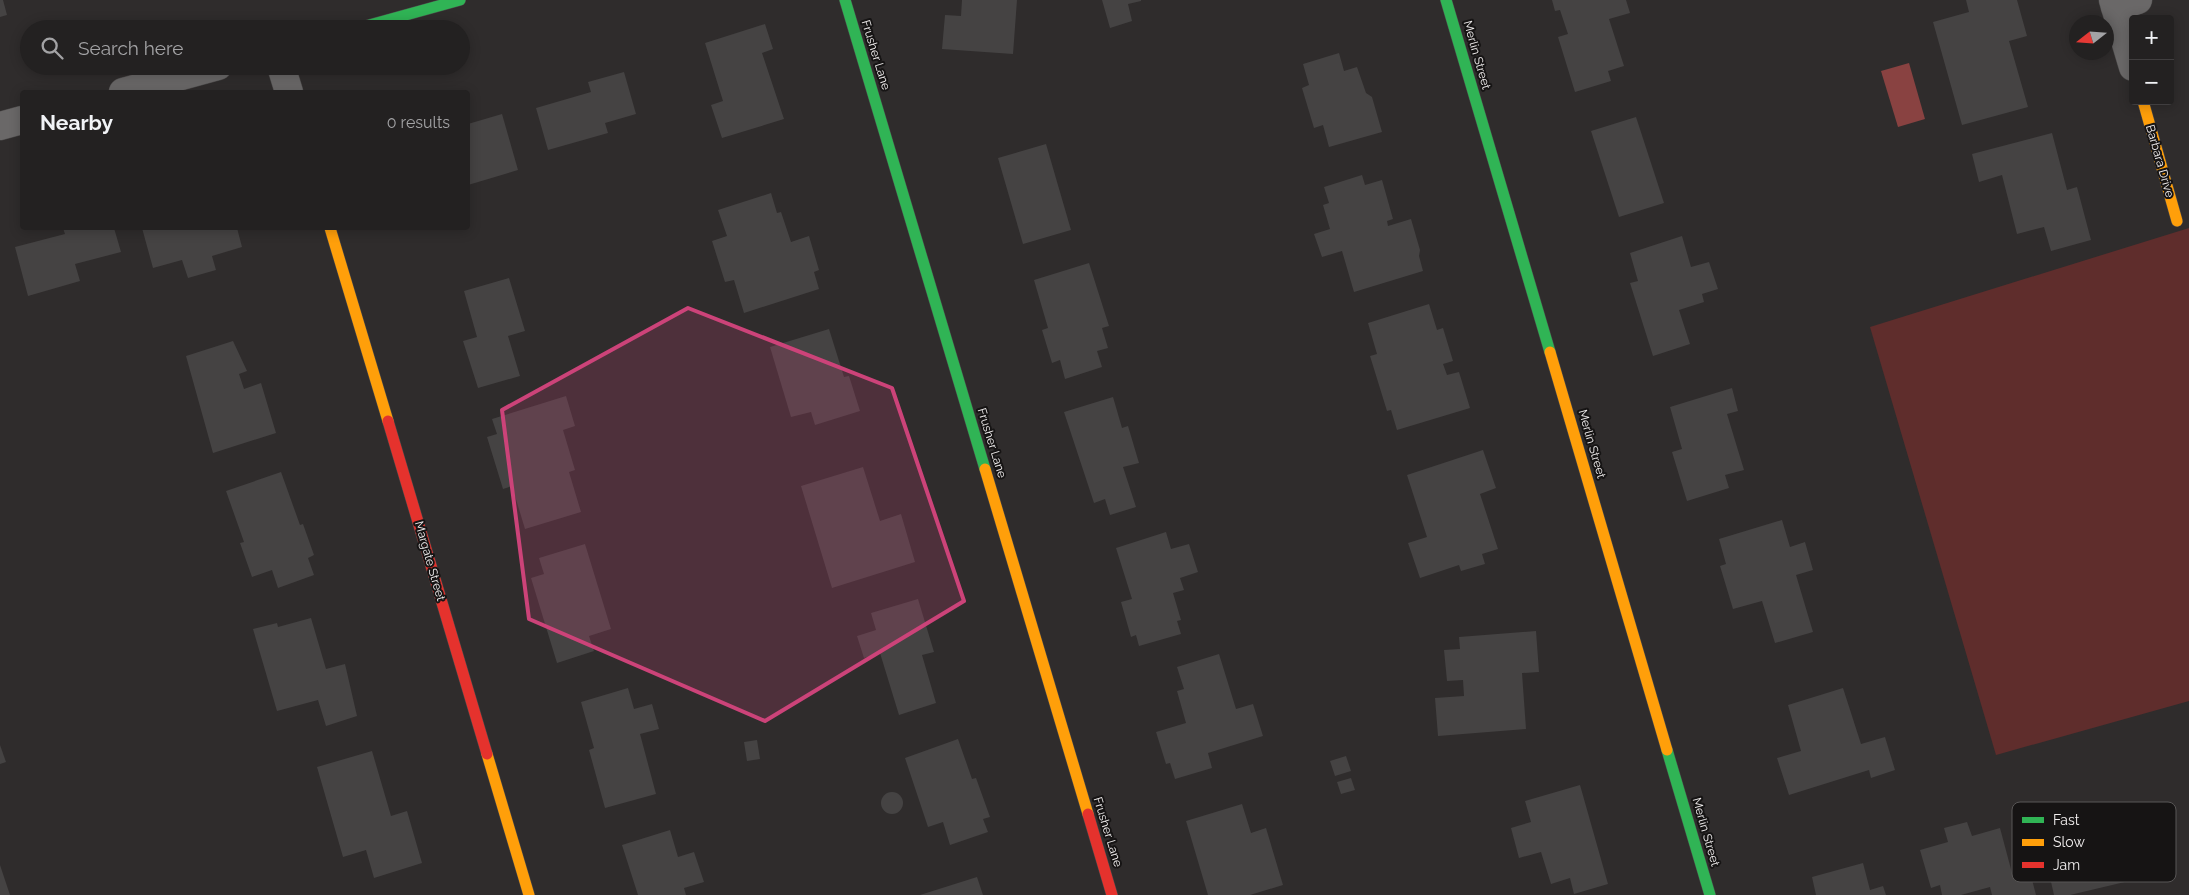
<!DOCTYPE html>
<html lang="en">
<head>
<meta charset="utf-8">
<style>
  :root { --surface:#232121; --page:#2f2e2e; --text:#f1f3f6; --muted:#a3a3a5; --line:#403e3f }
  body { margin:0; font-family:Raleway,sans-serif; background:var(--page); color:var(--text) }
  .controls { position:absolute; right:15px; top:15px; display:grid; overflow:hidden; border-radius:5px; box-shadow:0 2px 12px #0003 }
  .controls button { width:45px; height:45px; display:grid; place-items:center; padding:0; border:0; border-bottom:1px solid var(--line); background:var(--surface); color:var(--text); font:25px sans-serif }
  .compass { position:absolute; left:2069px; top:15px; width:45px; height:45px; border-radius:50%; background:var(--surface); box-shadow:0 2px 12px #0003; rotate:253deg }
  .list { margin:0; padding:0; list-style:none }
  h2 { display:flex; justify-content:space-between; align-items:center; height:65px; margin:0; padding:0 20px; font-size:21px }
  h2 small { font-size:16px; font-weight:400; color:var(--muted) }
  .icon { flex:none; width:28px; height:28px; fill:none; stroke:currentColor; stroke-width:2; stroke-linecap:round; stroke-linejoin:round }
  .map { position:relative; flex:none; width:2189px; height:895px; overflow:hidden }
  .search { position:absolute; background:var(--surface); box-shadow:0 2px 12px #0003; left:20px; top:20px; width:450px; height:55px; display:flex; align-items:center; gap:12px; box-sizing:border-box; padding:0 18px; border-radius:28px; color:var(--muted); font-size:19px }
  .panel { position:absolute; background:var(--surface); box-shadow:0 2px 12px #0003; left:20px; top:90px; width:450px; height:140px; border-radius:5px }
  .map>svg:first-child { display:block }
  .green { fill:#5f2d2c }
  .water { fill:#894241 }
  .building { fill:#454343 }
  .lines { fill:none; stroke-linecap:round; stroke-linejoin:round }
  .street-casing { stroke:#4b4949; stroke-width:29 }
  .fast-casing { stroke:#4b4949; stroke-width:12 }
  .slow-casing { stroke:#4b4949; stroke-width:12 }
  .jam-casing { stroke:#4b4949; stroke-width:12 }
  .street { stroke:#6a6868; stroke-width:28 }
  .fast { stroke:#30b455; stroke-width:11 }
  .slow { stroke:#ff9f0a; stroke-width:11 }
  .jam { stroke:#e5322d; stroke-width:11 }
  .marked { fill:#cc4379; fill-opacity:0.2; stroke:#cc4379; stroke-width:4; stroke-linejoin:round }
  .labels { text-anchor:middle; stroke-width:4; stroke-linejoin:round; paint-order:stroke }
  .street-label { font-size:12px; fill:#f2efef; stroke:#161414 }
  .key { fill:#161414; stroke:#585656; stroke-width:1 }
  .key-label { font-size:14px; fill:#f2efef }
</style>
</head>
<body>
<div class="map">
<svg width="2189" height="895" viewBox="0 0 2189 895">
  <rect width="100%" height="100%" fill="#2f2c2c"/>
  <polygon class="green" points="2189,228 2189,701 1996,755 1870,327"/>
  <polygon class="water" points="1909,63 1925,119 1898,127 1881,71"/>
  <g class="building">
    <polygon points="0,0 3,0 7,15 0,17"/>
    <polygon points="962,0 1017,0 1013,54 942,49 945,15 961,16"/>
    <polygon points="1102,0 1141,0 1141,1 1128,4 1132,21 1110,28"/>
    <polygon points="1552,0 1626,0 1630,13 1609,19 1624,66 1608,71 1611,81 1575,92 1558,37 1568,34 1560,10 1555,11"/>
    <polygon points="1966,0 2017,0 2027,36 2009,41 2028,107 1962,125 1933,22 1969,12"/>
    <polygon points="765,24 773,49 762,53 784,119 722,138 711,105 723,101 705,43"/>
    <polygon points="1339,53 1344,71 1357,67 1366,93 1372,97 1382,132 1329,147 1323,125 1314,128 1302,88 1309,85 1303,64"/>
    <polygon points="624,72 636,114 605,123 608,133 548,150 536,108 591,92 588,82"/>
    <polygon points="502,114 518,170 468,185 468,124"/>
    <polygon points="1636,117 1664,203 1619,217 1591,131"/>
    <polygon points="2052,133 2067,190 2077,187 2091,240 2051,251 2044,227 2017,234 2002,175 1979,182 1972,154"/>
    <polygon points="1046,144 1071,230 1023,244 998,158"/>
    <polygon points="1362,175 1365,185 1382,180 1393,219 1387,221 1388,226 1411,219 1420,250 1419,256 1423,271 1354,292 1342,251 1322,257 1314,234 1330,229 1323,205 1329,203 1324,187"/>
    <polygon points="771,193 777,213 781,212 791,242 809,236 819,270 814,272 819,289 744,313 734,280 725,282 712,241 727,236 718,210"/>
    <polygon points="63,228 114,228 121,252 75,264 80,281 28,296 15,247 65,234"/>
    <polygon points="142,228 237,228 242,247 212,256 216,270 188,278 182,260 153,268"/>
    <polygon points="1682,236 1691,267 1709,262 1718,289 1702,294 1704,302 1679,310 1690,344 1653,356 1630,283 1638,281 1630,253"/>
    <polygon points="1089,263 1109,326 1102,328 1108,348 1097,351 1102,367 1065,379 1060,360 1052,363 1042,330 1048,328 1034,280"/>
    <polygon points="509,278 525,331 508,336 520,376 478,388 463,341 477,337 464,291"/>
    <polygon points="1429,304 1437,330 1443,328 1453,361 1443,364 1447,375 1459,372 1470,408 1397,430 1391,410 1387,411 1370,356 1377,354 1368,323"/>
    <polygon points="829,329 844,377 849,376 860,411 815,425 811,412 791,417 770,347"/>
    <polygon points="233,341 247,371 239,374 244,389 261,383 276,433 213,453 186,356"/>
    <polygon points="1732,388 1738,411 1727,414 1744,470 1725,475 1729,488 1687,501 1672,452 1682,449 1670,407"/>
    <polygon points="566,396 575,426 563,430 575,470 569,472 581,512 525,529 512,486 503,489 487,437 497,434 492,419"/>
    <polygon points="1113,397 1122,428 1128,426 1139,463 1123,467 1136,507 1110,515 1105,499 1094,503 1064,412"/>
    <polygon points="1483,450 1496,488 1480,494 1498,549 1482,554 1485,564 1461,571 1459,565 1420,578 1408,543 1427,537 1407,475"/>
    <polygon points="863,467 880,521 901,514 915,562 832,588 801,486"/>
    <polygon points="281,472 300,525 303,524 314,555 308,558 314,575 278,588 272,570 252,577 240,543 244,542 226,491"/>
    <polygon points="1782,520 1790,547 1805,542 1813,570 1796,575 1813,632 1775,643 1762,601 1733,609 1720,566 1726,564 1719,539"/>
    <polygon points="1166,532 1171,549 1189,544 1198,572 1180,578 1184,590 1173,593 1181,620 1177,621 1181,634 1139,646 1136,635 1131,637 1121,602 1132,599 1116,548"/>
    <polygon points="585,544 611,629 589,636 594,651 557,663 531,578 544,574 539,558"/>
    <polygon points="918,599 934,652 922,655 936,703 899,715 880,653 864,658 857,636 876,630 871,613"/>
    <polygon points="311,618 326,669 345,664 357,716 326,726 318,700 277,711 253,629 277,623 278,627"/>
    <polygon points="1536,631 1539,672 1522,673 1526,729 1438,736 1435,698 1464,696 1463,680 1447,681 1444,650 1460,649 1459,637"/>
    <polygon points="1219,654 1236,709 1253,704 1263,736 1208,753 1212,768 1175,779 1170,763 1166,764 1156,732 1186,723 1177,691 1184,689 1177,667"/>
    <polygon points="628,688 634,709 652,704 659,729 640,734 656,794 605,808 589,750 594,748 581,702"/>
    <polygon points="1843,688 1861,744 1885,737 1895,770 1871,778 1869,770 1789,795 1777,758 1801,751 1788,705"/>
    <polygon points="958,739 972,779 976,778 990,817 983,819 988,832 950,845 943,822 928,827 905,758"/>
    <polygon points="757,740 760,759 747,761 744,742"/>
    <polygon points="0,745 6,762 0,764"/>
    <polygon points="372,751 391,816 407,811 422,863 374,878 366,850 343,857 317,767"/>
    <polygon points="1346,756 1351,771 1335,776 1330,761"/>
    <polygon points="1351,778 1355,790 1341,794 1337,782"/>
    <polygon points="1580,785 1608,884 1574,894 1570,878 1551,884 1541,852 1519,858 1511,828 1531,822 1525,801"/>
    <circle cx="892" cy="803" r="11"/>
    <polygon points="1242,804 1251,833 1266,828 1283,885 1250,895 1208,895 1186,821"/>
    <polygon points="1967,822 1972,836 2000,828 2012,873 2029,868 2036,895 1992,895 1990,887 1961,895 1942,895 1940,885 1931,888 1920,850 1948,842 1944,828"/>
    <polygon points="2134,822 2146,873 2129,877 2129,881 2070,895 2054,895 2041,838 2089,826 2091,833"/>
    <polygon points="670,830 678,857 694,852 704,882 684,888 686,895 638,895 622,845"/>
    <polygon points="1863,863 1870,890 1883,886 1886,895 1816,895 1812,877"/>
    <polygon points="0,865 10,895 0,895"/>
    <polygon points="977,877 983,895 920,895"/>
  </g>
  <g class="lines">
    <defs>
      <g id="street">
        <polyline points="2113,0 2133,67"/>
        <polyline points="2115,7 2138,0"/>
        <polyline points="281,66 289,92"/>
        <polyline points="123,92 218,66"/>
        <polyline points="0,126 22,120"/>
      </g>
      <g id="fast">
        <polyline points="845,0 985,469"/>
        <polyline points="1446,0 1550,352"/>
        <polyline points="355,29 460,0"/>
        <polyline points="1667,750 1710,895"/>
      </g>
      <g id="slow">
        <polyline points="2143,101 2177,221"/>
        <polyline points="330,228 388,421"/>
        <polyline points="1550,352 1667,750"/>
        <polyline points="985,469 1088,814"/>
        <polyline points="487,754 529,895"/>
      </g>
      <g id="jam">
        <polyline points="388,421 487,754"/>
        <polyline points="1088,814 1112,895"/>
      </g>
    </defs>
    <use href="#street" class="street-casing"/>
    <use href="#fast" class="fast-casing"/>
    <use href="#slow" class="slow-casing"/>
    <use href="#jam" class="jam-casing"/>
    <use href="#street" class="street"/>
    <use href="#fast" class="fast"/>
    <use href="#slow" class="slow"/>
    <use href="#jam" class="jam"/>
  </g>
  <path class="marked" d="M688 308 892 388 964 601 765 721 529 619 502 410Z"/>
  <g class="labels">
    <g class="street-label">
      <text transform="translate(876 55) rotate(73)" y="4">Frusher Lane</text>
      <text transform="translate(1477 55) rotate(74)" y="4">Merlin Street</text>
      <text transform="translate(2160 161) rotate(74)" y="4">Barbara Drive</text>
      <text transform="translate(992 443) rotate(73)" y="4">Frusher Lane</text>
      <text transform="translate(1592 444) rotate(74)" y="4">Merlin Street</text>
      <text transform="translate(430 561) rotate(74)" y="4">Margate Street</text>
      <text transform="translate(1108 832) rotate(73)" y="4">Frusher Lane</text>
      <text transform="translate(1706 832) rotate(74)" y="4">Merlin Street</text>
    </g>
  </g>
  <rect x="2012" y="802" width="164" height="80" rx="8" class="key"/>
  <rect x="2022" y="817" width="22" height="6" fill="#30b455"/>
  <rect x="2022" y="839" width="22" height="7" fill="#ff9f0a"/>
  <rect x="2022" y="862" width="22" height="6" fill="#e5322d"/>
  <g class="key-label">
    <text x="2053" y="825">Fast</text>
    <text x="2053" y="847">Slow</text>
    <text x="2053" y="870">Jam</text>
  </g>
</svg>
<div class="controls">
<button>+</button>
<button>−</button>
</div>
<svg class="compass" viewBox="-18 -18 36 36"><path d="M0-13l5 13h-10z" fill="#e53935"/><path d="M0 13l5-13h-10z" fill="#a3a3a5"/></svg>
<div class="search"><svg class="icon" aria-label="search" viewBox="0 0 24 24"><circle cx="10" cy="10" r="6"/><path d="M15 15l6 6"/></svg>Search here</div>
<section class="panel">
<h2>Nearby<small>0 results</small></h2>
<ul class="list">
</ul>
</section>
</div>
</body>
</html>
